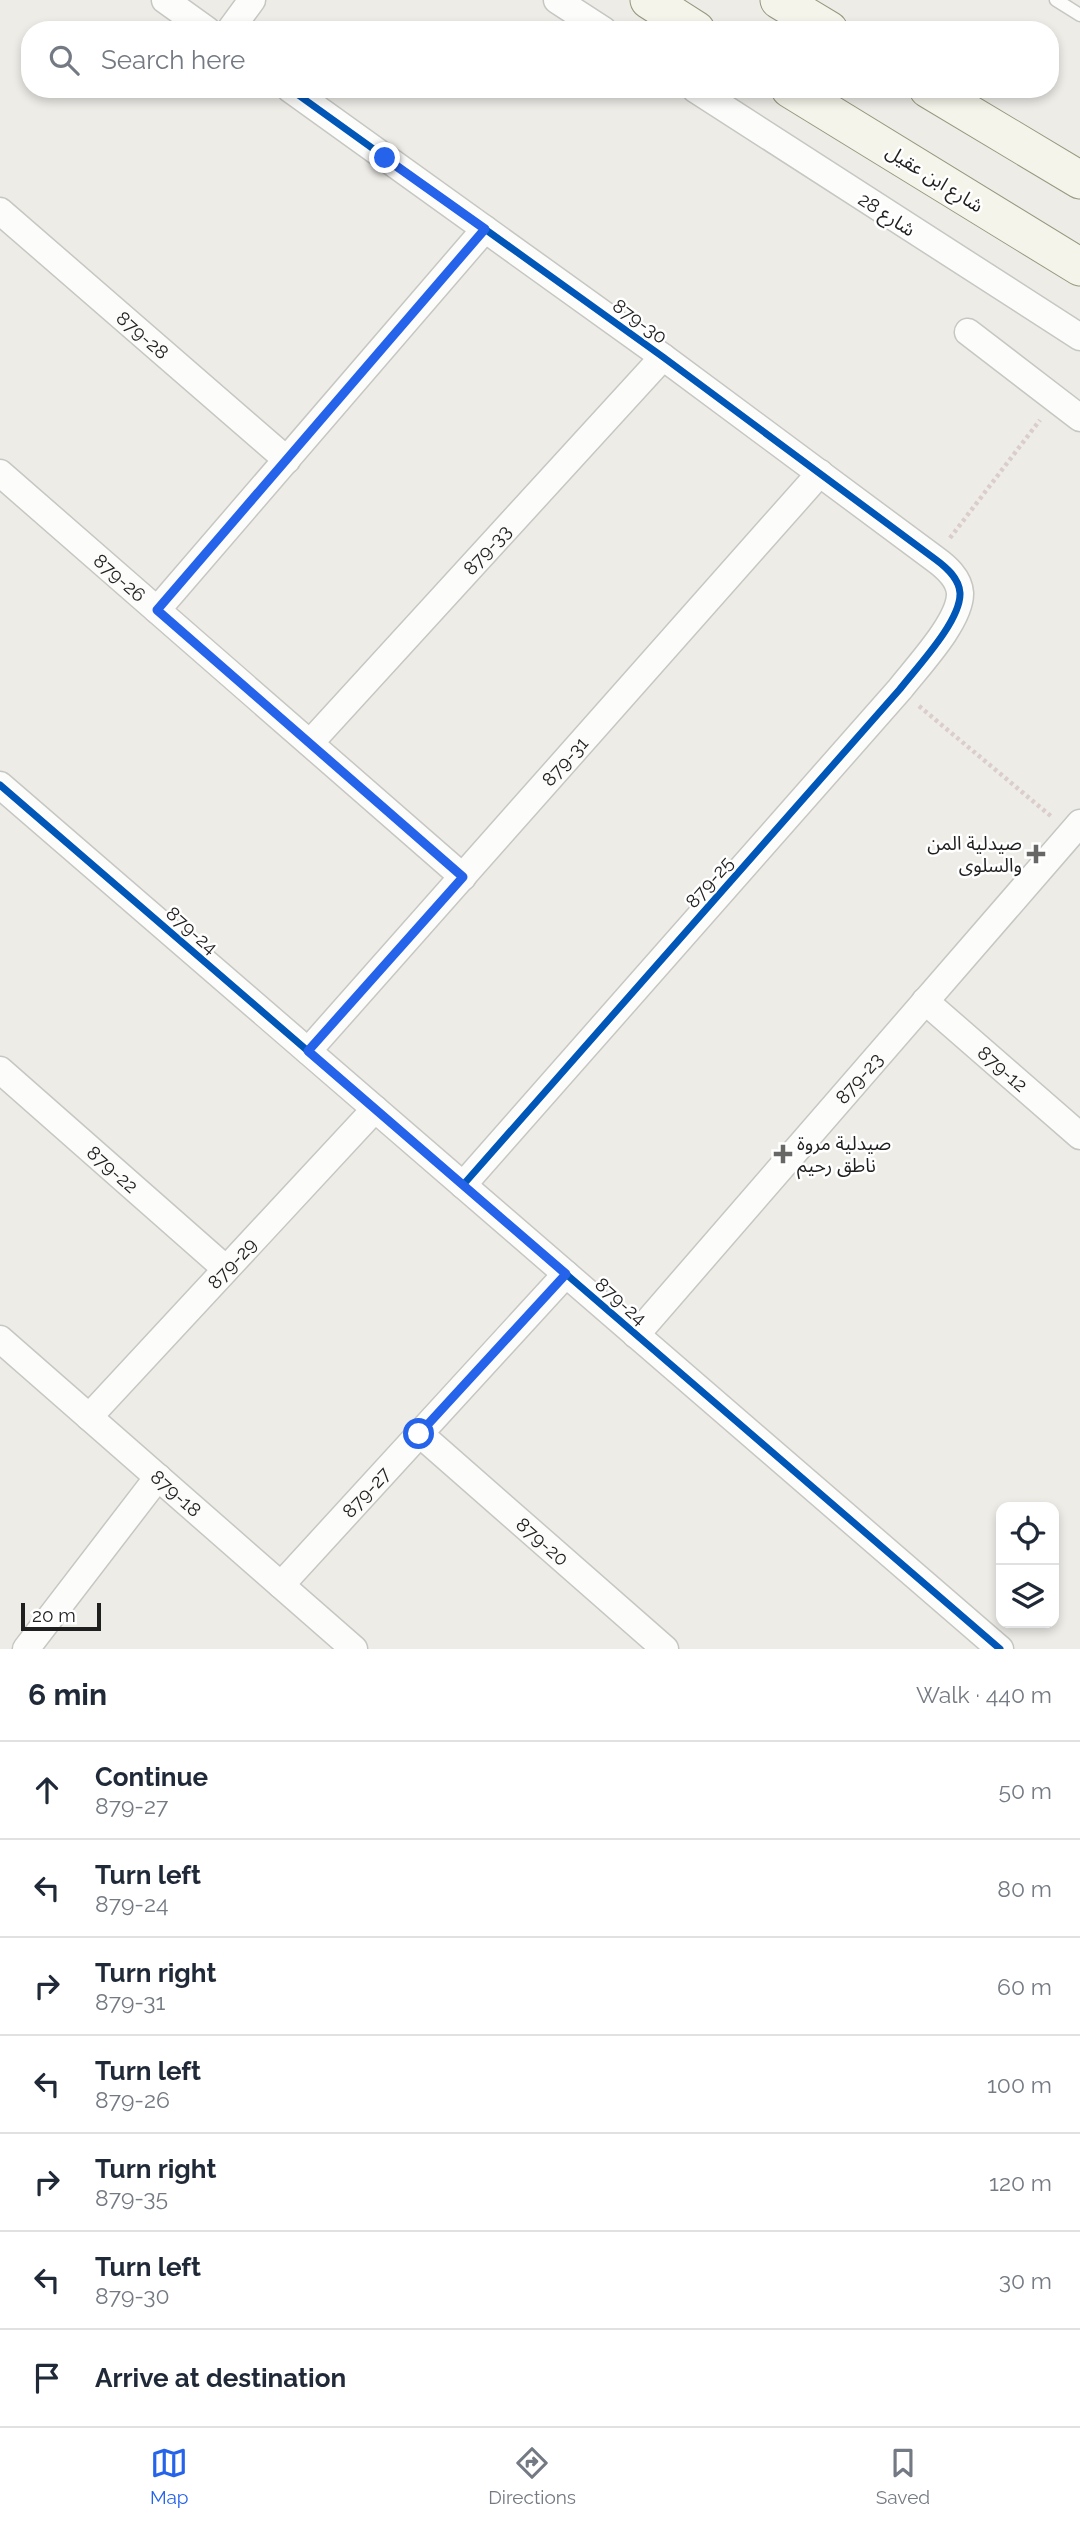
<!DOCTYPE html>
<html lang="en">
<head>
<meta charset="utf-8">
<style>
  :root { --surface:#fff; --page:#f2f2f3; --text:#1f2937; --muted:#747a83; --line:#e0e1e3; --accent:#2563eb }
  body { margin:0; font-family:Raleway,"Noto Sans Arabic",sans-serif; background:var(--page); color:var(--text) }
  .controls { position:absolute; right:21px; bottom:21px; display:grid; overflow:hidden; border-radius:14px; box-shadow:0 4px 10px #0003 }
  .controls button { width:63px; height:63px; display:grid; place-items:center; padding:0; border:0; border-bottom:2px solid var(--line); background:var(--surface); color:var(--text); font:35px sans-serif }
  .scale { position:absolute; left:21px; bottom:18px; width:80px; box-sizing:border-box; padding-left:7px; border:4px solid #1f1f1f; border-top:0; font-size:19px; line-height:24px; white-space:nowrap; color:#1f1f1f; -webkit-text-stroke:5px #fff; paint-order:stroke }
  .stop { position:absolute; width:21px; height:21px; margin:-16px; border:5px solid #2563eb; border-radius:50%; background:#fff }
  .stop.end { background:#2563eb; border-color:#fff; box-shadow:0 2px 7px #0008 }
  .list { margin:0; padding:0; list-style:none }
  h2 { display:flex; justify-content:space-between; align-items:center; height:91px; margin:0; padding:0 28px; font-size:30px }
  h2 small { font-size:23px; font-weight:400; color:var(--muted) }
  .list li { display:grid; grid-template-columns:46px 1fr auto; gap:21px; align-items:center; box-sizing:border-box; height:98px; padding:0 28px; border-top:2px solid var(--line) }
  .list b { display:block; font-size:26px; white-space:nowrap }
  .list p { margin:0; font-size:23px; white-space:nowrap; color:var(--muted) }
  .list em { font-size:23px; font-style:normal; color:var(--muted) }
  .icon { flex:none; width:38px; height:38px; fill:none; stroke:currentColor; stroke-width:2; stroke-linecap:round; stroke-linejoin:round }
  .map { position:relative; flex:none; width:1080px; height:1649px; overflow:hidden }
  .search { position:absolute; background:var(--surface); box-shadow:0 4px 10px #0003; left:21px; right:21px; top:21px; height:77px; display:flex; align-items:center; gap:18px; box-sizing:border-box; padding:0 24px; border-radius:28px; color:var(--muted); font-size:26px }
  .sheet { height:777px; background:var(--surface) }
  nav { display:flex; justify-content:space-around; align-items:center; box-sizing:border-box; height:98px; border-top:2px solid var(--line); background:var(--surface); font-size:19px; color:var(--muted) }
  nav a { display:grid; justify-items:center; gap:4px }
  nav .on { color:var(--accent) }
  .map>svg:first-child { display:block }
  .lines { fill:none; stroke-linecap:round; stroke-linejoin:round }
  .lane-casing { stroke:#c6c6c3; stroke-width:15 }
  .street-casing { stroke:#c6c6c3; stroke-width:29 }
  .secondary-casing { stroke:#96987e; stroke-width:39 }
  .path { stroke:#dbcdca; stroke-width:4.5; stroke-dasharray:3.5 3.5; stroke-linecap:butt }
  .lane { stroke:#fcfcfb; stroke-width:12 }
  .street { stroke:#fcfcfb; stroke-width:26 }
  .secondary { stroke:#f4f4ea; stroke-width:37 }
  .cycleway-casing { stroke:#fff; stroke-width:11 }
  .cycleway { stroke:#0057b8; stroke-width:7 }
  .route { stroke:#2563eb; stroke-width:9 }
  .poi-dot { fill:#676765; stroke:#fff; stroke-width:2.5 }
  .labels { text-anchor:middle; stroke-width:5; stroke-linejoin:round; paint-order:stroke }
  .street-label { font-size:19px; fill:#1f1f1f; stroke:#fff }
  .poi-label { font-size:19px; fill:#1f1f1f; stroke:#fff; text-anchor:end }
</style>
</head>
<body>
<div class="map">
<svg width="1080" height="1649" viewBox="0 0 1080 1649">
  <rect width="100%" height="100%" fill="#edece7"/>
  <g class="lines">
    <defs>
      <polyline id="lane" points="1056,0 1080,15"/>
      <g id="street">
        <polyline points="165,0 207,30"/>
        <polyline points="557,0 603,30"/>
        <polyline points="230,30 252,0"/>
        <path d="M290 89 663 357 935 559C946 567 959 578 960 593 961 621 917 667 900 689L463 1185"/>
        <polyline points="695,89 1080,337"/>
        <path id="s1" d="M0 211 287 460"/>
        <polyline points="968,332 1080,418"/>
        <path id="s2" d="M0 473 463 877"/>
        <polyline points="157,610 485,229"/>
        <path id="s3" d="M310 743 663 357"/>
        <polyline points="0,785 1000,1649"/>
        <path id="s4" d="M925 1001 1080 1136"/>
        <path id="s5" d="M308 1051 820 473"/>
        <path id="s6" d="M0 1070 226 1269"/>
        <path id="s7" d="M636 1335 1080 823"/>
        <path id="s8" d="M0 1339 354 1649"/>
        <path id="s9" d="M89 1417 375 1109"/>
        <path id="s10" d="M420 1434 665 1649"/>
        <path id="s11" d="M281 1585 566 1274"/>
        <polyline points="26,1649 158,1477"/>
      </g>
      <g id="secondary">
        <polyline points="649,0 696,30"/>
        <polyline points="779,0 829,30"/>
        <polyline points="790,89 1080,267"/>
        <polyline points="928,89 1080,180"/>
      </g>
    </defs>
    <use href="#lane" class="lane-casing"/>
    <use href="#street" class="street-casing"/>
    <use href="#secondary" class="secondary-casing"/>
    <g class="path">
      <polyline points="950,538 1040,420"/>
      <polyline points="919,706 1052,817"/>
    </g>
    <use href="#lane" class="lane"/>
    <use href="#street" class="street"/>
    <use href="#secondary" class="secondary"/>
    <defs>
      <g id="cycleway">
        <path d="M290 89 663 357 935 559C946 567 959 578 960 593 961 621 917 667 900 689L463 1185"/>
        <polyline points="0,785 1000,1649"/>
      </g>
    </defs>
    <use href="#cycleway" class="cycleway-casing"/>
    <use href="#cycleway" class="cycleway"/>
  </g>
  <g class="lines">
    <polyline class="route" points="385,158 485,229 157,610 463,877 308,1051 566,1274 419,1434"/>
  </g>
  <g class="poi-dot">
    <path d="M1032.5 843.5h7v7h7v7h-7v7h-7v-7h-7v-7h7z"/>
    <path d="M779.5 1143.5h7v7h7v7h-7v7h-7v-7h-7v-7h7z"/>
  </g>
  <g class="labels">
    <g class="street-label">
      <text transform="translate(935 178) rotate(32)" y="7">شارع ابن عقيل</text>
      <text transform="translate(887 214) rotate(33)" y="7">شارع 28</text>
      <text transform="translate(640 321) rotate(36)" y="7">879-30</text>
      <text dy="7" stroke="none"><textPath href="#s1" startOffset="189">879-28</textPath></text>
      <text dy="7" stroke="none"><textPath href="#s3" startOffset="262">879-33</textPath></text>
      <text dy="7" stroke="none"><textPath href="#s2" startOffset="159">879-26</textPath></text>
      <text dy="7" stroke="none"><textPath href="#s5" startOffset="387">879-31</textPath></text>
      <text transform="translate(709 882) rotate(-49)" y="7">879-25</text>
      <text transform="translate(192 930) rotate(41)" y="7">879-24</text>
      <text dy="7" stroke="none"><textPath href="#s4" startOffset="103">879-12</textPath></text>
      <text dy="7" stroke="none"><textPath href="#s7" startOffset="340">879-23</textPath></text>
      <text dy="7" stroke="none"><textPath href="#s6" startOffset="150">879-22</textPath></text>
      <text dy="7" stroke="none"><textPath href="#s9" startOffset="210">879-29</textPath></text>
      <text transform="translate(621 1301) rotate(41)" y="7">879-24</text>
      <text dy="7" stroke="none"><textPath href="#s11" startOffset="126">879-27</textPath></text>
      <text dy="7" stroke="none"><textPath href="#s8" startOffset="234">879-18</textPath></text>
      <text dy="7" stroke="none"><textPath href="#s10" startOffset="163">879-20</textPath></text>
    </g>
    <g class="poi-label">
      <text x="1022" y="850">صيدلية المن<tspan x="1022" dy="22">والسلوى</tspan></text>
      <text x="797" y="1150" text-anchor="start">صيدلية مروة<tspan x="797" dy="22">ناطق رحيم</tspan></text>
    </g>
  </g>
</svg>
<div class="controls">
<button><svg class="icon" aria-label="locate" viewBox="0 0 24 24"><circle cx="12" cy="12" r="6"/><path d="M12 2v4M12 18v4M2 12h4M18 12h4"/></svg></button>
<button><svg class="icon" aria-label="layers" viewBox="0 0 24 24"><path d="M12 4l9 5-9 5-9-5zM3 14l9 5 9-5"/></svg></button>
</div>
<div class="scale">20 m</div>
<div class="stop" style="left:419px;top:1434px"></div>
<div class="stop end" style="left:385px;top:158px"></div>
<div class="search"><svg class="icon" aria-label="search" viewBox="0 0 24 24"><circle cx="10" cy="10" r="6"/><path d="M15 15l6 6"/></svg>Search here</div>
</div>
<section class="sheet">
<h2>6 min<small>Walk · 440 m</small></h2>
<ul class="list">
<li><svg class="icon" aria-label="ahead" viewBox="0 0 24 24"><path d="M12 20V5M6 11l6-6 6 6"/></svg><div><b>Continue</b><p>879-27</p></div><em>50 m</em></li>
<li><svg class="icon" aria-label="left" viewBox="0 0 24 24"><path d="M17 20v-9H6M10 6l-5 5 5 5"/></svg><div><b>Turn left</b><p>879-24</p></div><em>80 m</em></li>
<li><svg class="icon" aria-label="right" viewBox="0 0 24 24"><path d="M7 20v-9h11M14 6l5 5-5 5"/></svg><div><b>Turn right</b><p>879-31</p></div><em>60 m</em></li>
<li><svg class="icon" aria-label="left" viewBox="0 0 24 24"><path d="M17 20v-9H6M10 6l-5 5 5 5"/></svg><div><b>Turn left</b><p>879-26</p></div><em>100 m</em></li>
<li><svg class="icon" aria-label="right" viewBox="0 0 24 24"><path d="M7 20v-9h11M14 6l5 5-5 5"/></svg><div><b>Turn right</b><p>879-35</p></div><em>120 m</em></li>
<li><svg class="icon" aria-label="left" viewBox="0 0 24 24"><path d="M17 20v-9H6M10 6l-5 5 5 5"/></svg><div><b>Turn left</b><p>879-30</p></div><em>30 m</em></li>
<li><svg class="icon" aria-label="arrive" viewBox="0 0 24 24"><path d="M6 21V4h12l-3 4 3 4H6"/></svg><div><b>Arrive at destination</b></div></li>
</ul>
</section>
<nav>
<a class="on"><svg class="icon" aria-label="map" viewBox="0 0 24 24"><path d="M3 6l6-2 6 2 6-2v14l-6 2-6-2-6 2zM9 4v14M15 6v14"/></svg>Map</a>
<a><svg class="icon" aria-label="directions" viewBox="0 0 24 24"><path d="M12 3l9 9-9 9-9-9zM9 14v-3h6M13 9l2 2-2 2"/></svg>Directions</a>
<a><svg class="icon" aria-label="saved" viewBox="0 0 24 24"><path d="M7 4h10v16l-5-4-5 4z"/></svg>Saved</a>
</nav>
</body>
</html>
